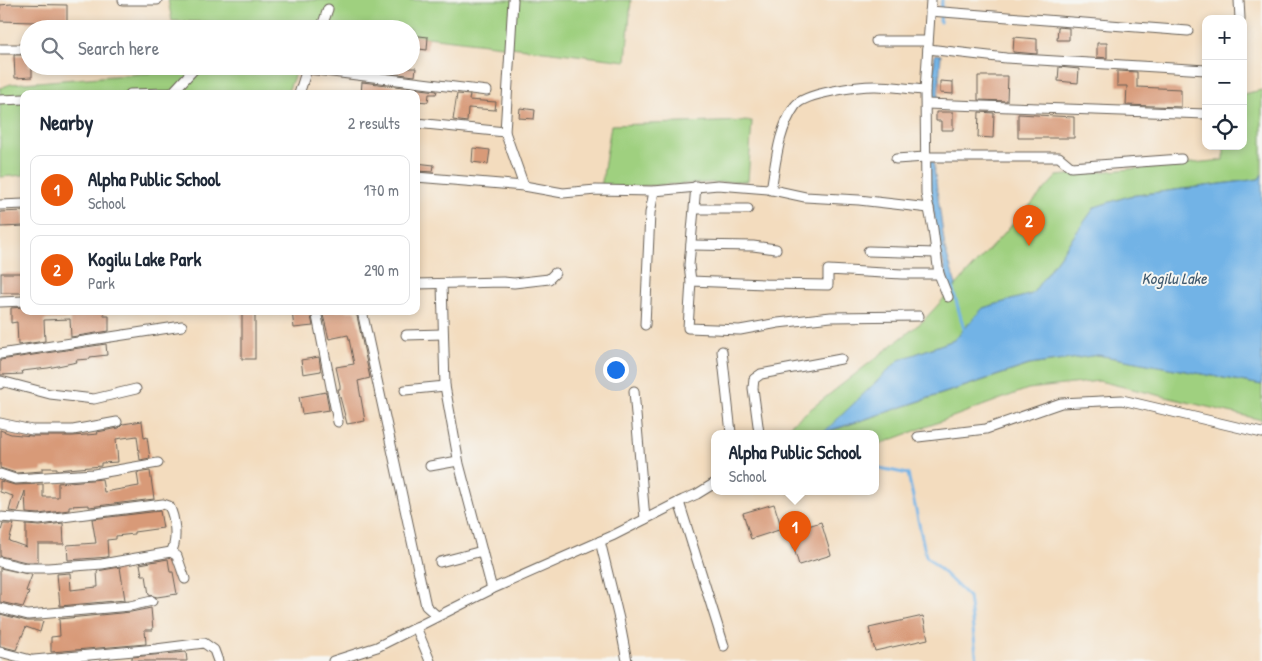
<!DOCTYPE html>
<html lang="en">
<head>
<meta charset="utf-8">
<style>
  :root { --surface:#fff; --page:#f2f2f3; --text:#1f2937; --muted:#747a83; --line:#e0e1e3; --accent:#ea580c }
  body { margin:0; font-family:"Patrick Hand",sans-serif; background:var(--page); color:var(--text) }
  .controls { position:absolute; right:15px; top:15px; display:grid; overflow:hidden; border-radius:10px; box-shadow:0 2px 8px #0003 }
  .controls button { width:45px; height:45px; display:grid; place-items:center; padding:0; border:0; border-bottom:1px solid var(--line); background:var(--surface); color:var(--text); font:25px sans-serif }
  .you { position:absolute; left:615px; top:369px; width:18px; height:18px; margin:-12px; border:4px solid #fff; border-radius:50%; background:#1a73e8; box-shadow:0 0 0 8px #1a73e833 }
  .badge { display:grid; place-items:center; width:32px; height:32px; border-radius:50%; background:var(--accent); color:#fff; font-size:16px; font-weight:700 }
  .pin { position:absolute; translate:-50% -41px; filter:drop-shadow(0 1px 2px #0008) }
  .pin::after { content:''; position:absolute; top:26px; width:18px; height:15px; background:inherit; clip-path:polygon(0 0,100% 0,50% 100%) }
  .popup { position:absolute; left:711px; top:430px; width:168px; height:65px; box-sizing:border-box; display:grid; place-content:center; border-radius:10px; background:var(--surface); filter:drop-shadow(0 1px 4px #0005); font-size:16px; white-space:nowrap; color:var(--muted) }
  .popup b { font-size:19px; color:var(--text) }
  .popup::after { content:''; position:absolute; left:50%; top:100%; margin-left:-10px; border:10px solid transparent; border-top-color:var(--surface) }
  .list { margin:0; padding:0; list-style:none }
  h2 { display:flex; justify-content:space-between; align-items:center; height:65px; margin:0; padding:0 20px; font-size:21px }
  h2 small { font-size:16px; font-weight:400; color:var(--muted) }
  .list li { display:grid; grid-template-columns:32px 1fr auto; gap:15px; align-items:center; box-sizing:border-box; height:70px; margin:0 10px 10px; padding:0 10px; border:1px solid var(--line); border-radius:10px }
  .list b { display:block; font-size:19px; white-space:nowrap }
  .list p { margin:0; font-size:16px; white-space:nowrap; color:var(--muted) }
  .list em { font-size:16px; font-style:normal; color:var(--muted) }
  .icon { flex:none; width:28px; height:28px; fill:none; stroke:currentColor; stroke-width:2; stroke-linecap:round; stroke-linejoin:round }
  .map { position:relative; flex:none; width:1262px; height:661px; overflow:hidden }
  .search { position:absolute; background:var(--surface); box-shadow:0 2px 8px #0003; left:20px; top:20px; width:400px; height:55px; display:flex; align-items:center; gap:12px; box-sizing:border-box; padding:0 18px; border-radius:28px; color:var(--muted); font-size:19px }
  .panel { position:absolute; background:var(--surface); box-shadow:0 2px 8px #0003; left:20px; top:90px; width:400px; height:225px; border-radius:10px }
  .map>svg:first-child { display:block }
  .green { fill:#9fd07f; stroke:#5e764e }
  .water { fill:#72b3e6; stroke:#476881 }
  .lines { fill:none; stroke-linecap:round; stroke-linejoin:round }
  .stream { stroke:#72b3e6; stroke-width:3 }
  .building { fill:#d89a78 }
  .street-casing { stroke:#675f55; stroke-width:11 }
  .street { stroke:#fff; stroke-width:9 }
  .labels { text-anchor:middle; stroke-width:4; stroke-linejoin:round; paint-order:stroke }
  .water-label { font-size:16px; font-style:italic; fill:#3e586d; stroke:#f6f6f2 }
</style>
</head>
<body>
<div class="map">
<svg width="1262" height="661" viewBox="0 0 1262 661">
  <rect width="100%" height="100%" fill="#f6f6f2"/>
  <filter id="ink" filterUnits="userSpaceOnUse"><feTurbulence type="fractalNoise" baseFrequency=".02" numOctaves="2"/><feDisplacementMap in="SourceGraphic" scale="10" xChannelSelector="R" yChannelSelector="G"/><feConvolveMatrix kernelMatrix="1 2 1 2 8 2 1 2 1" color-interpolation-filters="sRGB"/></filter>
  <filter id="wash" filterUnits="userSpaceOnUse"><feTurbulence type="fractalNoise" baseFrequency=".0096" numOctaves="4" result="noise"/><feDisplacementMap in="SourceGraphic" scale="20" xChannelSelector="R" yChannelSelector="G"/><feGaussianBlur stdDeviation="1.12" result="paint"/><feColorMatrix in="noise" values="0 0 0 0 0 0 0 0 0 0 0 0 0 0 0 0 0 1.4 0 .05"/><feComposite in="paint" operator="in"/></filter>
  <g filter="url(#wash)">
    <rect width="100%" height="100%" fill="#f3dcbe"/>
    <g class="green">
      <polygon points="168,0 631,0 626,61 411,35 411,29 359,29 326,25 172,21"/>
      <polygon points="150,66 298,66 287,94 24,94 24,175 0,177 0,88 11,84 150,73"/>
      <polygon points="1262,90 1262,174 1259,179 1129,196 1095,207 1032,294 983,308 954,340 899,360 824,433 1030,365 1098,355 1262,385 1262,420 1099,381 1028,389 877,445 875,445 875,433 780,433 923,321 1057,176 1224,160 1224,146 1243,146 1243,94"/>
      <polygon points="752,121 748,181 601,188 611,125"/>
    </g>
    <g class="water">
      <polygon points="935,54 941,55 938,100 931,99"/>
      <path d="M933 160 945 249 956 285 951 291C938 249 932 205 927 161Z"/>
      <polygon points="1262,174 1262,385 1098,355 1029,365 823,433 899,360 954,340 983,308 1032,294 1095,207 1129,196 1259,179"/>
    </g>
    <g class="lines">
      <g class="stream">
        <polyline points="940,22 942,0"/>
        <polyline points="952,286 965,333"/>
        <polyline points="875,467 908,474 926,556 969,597 977,661"/>
      </g>
    </g>
    <g id="blocks">
      <g class="building">
        <polygon points="11,4 67,5 67,23 0,21 0,5"/>
        <polygon points="1058,27 1069,28 1069,40 1057,40"/>
        <polygon points="411,35 428,37 427,50 411,48"/>
        <polygon points="1014,37 1037,39 1037,54 1013,52"/>
        <polygon points="1097,43 1107,43 1107,58 1097,57"/>
        <polygon points="14,55 29,55 29,66 32,66 32,77 15,78"/>
        <polygon points="391,66 408,66 408,68 416,68 415,76 391,73"/>
        <polygon points="1059,67 1079,69 1078,83 1058,81"/>
        <polygon points="1117,71 1137,72 1137,87 1181,89 1181,107 1126,105 1127,86 1117,86"/>
        <polygon points="978,76 1008,76 1007,101 978,100"/>
        <polygon points="940,81 953,82 953,94 940,93"/>
        <polygon points="362,82 437,91 436,94 429,94 428,102 416,101 416,94 361,94"/>
        <polygon points="457,94 470,95 469,100 496,102 495,110 468,108 467,122 453,120"/>
        <polygon points="520,108 535,110 534,119 519,118"/>
        <polygon points="936,112 953,112 953,130 941,130 941,121 936,121"/>
        <polygon points="979,112 994,113 993,138 978,137"/>
        <polygon points="1018,114 1074,117 1074,138 1018,138"/>
        <polygon points="473,148 490,150 488,164 472,162"/>
        <polygon points="416,163 434,165 433,172 416,171"/>
        <polygon points="24,211 24,226 0,227 0,212"/>
        <rect x="1" y="273" width="23" height="20"/>
        <polygon points="24,307 24,311 104,311 104,316 109,316 109,331 71,337 70,319 44,320 45,341 18,345 17,322 11,323 11,308"/>
        <polygon points="292,311 310,311 313,326 294,328"/>
        <polygon points="322,311 356,311 370,378 358,381 365,421 347,424 338,389 340,389 340,385 336,367 354,364 349,339 348,335 329,339"/>
        <rect x="242" y="313" width="13" height="46"/>
        <polygon points="106,344 107,355 90,357 90,359 76,360 77,362 48,368 22,371 23,374 0,375 0,360"/>
        <polygon points="319,357 321,371 303,374 301,360"/>
        <polygon points="326,392 329,410 302,414 299,397"/>
        <polygon points="142,421 144,438 147,437 150,458 140,460 137,436 116,439 118,462 101,463 101,466 57,470 57,468 42,468 42,471 16,473 0,468 0,430 11,434 32,436 73,436 98,434 97,432 119,428 123,424"/>
        <polygon points="150,471 154,499 89,507 89,505 69,506 69,510 39,514 26,513 25,491 18,512 9,511 13,496 0,492 0,481 15,485 43,484 43,497 58,497 58,483 102,479 104,492 139,486 137,473"/>
        <polygon points="774,504 782,529 751,539 743,513"/>
        <polygon points="160,511 163,528 134,532 134,534 116,536 116,539 107,540 108,557 68,560 67,545 96,543 92,519"/>
        <polygon points="821,522 831,555 799,565 789,532"/>
        <polygon points="63,523 64,544 38,544 38,562 26,562 0,556 0,534 3,524 14,524 9,541 26,547 26,525 40,526"/>
        <polygon points="168,559 170,572 173,572 177,594 157,597 149,595 146,575 142,575 140,564"/>
        <polygon points="120,567 125,600 60,606 57,574 70,573 71,590 97,587 98,587 97,571"/>
        <polygon points="0,568 32,575 26,591 29,592 23,607 0,602"/>
        <polygon points="151,608 153,630 145,630 146,644 51,652 51,637 60,636 59,619 131,612"/>
        <polygon points="0,614 27,621 43,621 40,632 26,627 16,650 0,646"/>
        <polygon points="923,616 928,639 875,651 869,628"/>
        <polygon points="186,652 187,661 132,661 132,657"/>
      </g>
    </g>
  </g>
  <g filter="url(#ink)">
    <use href="#blocks" fill-opacity="0" stroke="#675f55" stroke-width="1"/>
    <g class="lines">
      <defs>
        <g id="street">
          <polyline points="123,0 157,0"/>
          <polyline points="513,0 505,132 524,186"/>
          <polyline points="931,0 925,90 926,194 933,229 939,274 948,297"/>
          <polyline points="1239,0 1240,19"/>
          <polyline points="930,11 1188,31"/>
          <polyline points="321,29 328,9"/>
          <polyline points="876,41 928,41"/>
          <polyline points="0,49 29,49"/>
          <polyline points="928,49 1006,58 1206,70"/>
          <polyline points="308,69 487,91"/>
          <polyline points="130,94 172,93 197,66"/>
          <polyline points="299,94 308,66"/>
          <polyline points="0,100 24,99"/>
          <polyline points="926,104 1206,114"/>
          <polyline points="416,123 505,132"/>
          <polyline points="896,159 925,157 1059,157 1071,167 1181,159"/>
          <polyline points="416,177 524,186 563,193 596,190 654,191 718,185 768,189 805,197 859,200 929,208"/>
          <polyline points="696,186 689,265 691,281 688,328 740,330 778,323 831,317 919,316"/>
          <path d="M771 190C776 162 778 130 795 106 804 93 859 86 875 86 892 86 909 89 925 90"/>
          <polyline points="0,205 24,204"/>
          <polyline points="695,209 748,209"/>
          <polyline points="691,245 753,246 776,249"/>
          <polyline points="868,251 936,253"/>
          <polyline points="691,281 765,284 828,285 828,270 902,274 939,274"/>
          <polyline points="416,284 503,282 514,283 549,279 555,273"/>
          <polyline points="442,284 445,386 459,464 492,589"/>
          <polyline points="0,302 24,301"/>
          <polyline points="316,311 338,422"/>
          <polyline points="362,311 426,606 437,616"/>
          <polyline points="645,325 650,213 654,191"/>
          <polyline points="406,335 443,334"/>
          <polyline points="722,351 731,433"/>
          <polyline points="0,354 182,326"/>
          <polyline points="0,384 1,381 50,394 94,399 136,389"/>
          <polyline points="405,390 445,386"/>
          <polyline points="634,391 645,519"/>
          <polyline points="0,423 32,430 73,430 117,422"/>
          <polyline points="759,433 753,388 754,379 761,374 841,359"/>
          <polyline points="918,437 986,429 1061,403 1122,400 1262,433"/>
          <polyline points="430,466 458,461"/>
          <polyline points="0,474 15,479 94,474 158,463"/>
          <polyline points="679,502 724,646"/>
          <path d="M0 517 39 520 163 504 169 506C175 517 178 541 171 552"/>
          <polyline points="600,541 619,619 627,661"/>
          <polyline points="171,552 177,556 185,579"/>
          <polyline points="0,562 25,568 48,568 102,564 171,552"/>
          <polyline points="440,562 482,551"/>
          <polyline points="0,608 28,615 130,606 152,601"/>
          <polyline points="416,627 430,661"/>
          <polyline points="0,652 35,661"/>
          <polyline points="34,660 156,649 204,643 214,650 218,661"/>
          <polyline points="333,661 377,647 492,589 612,536 683,500 697,494 715,483"/>
        </g>
      </defs>
      <use href="#street" class="street-casing"/>
      <use href="#street" class="street"/>
    </g>
  </g>
  <g class="labels">
    <g class="water-label">
      <text x="1174" y="284">Kogilu Lake</text>
    </g>
  </g>
</svg>
<div class="controls">
<button>+</button>
<button>−</button>
<button><svg class="icon" aria-label="locate" viewBox="0 0 24 24"><circle cx="12" cy="12" r="6"/><path d="M12 2v4M12 18v4M2 12h4M18 12h4"/></svg></button>
</div>
<div class="you"></div>
<div class="pin badge" style="left:795px;top:552px">1</div>
<div class="popup"><b>Alpha Public School</b>School</div>
<div class="pin badge" style="left:1029px;top:246px">2</div>
<div class="search"><svg class="icon" aria-label="search" viewBox="0 0 24 24"><circle cx="10" cy="10" r="6"/><path d="M15 15l6 6"/></svg>Search here</div>
<section class="panel">
<h2>Nearby<small>2 results</small></h2>
<ul class="list">
<li><span class="badge">1</span><div><b>Alpha Public School</b><p>School</p></div><em>170 m</em></li>
<li><span class="badge">2</span><div><b>Kogilu Lake Park</b><p>Park</p></div><em>290 m</em></li>
</ul>
</section>
</div>
</body>
</html>
